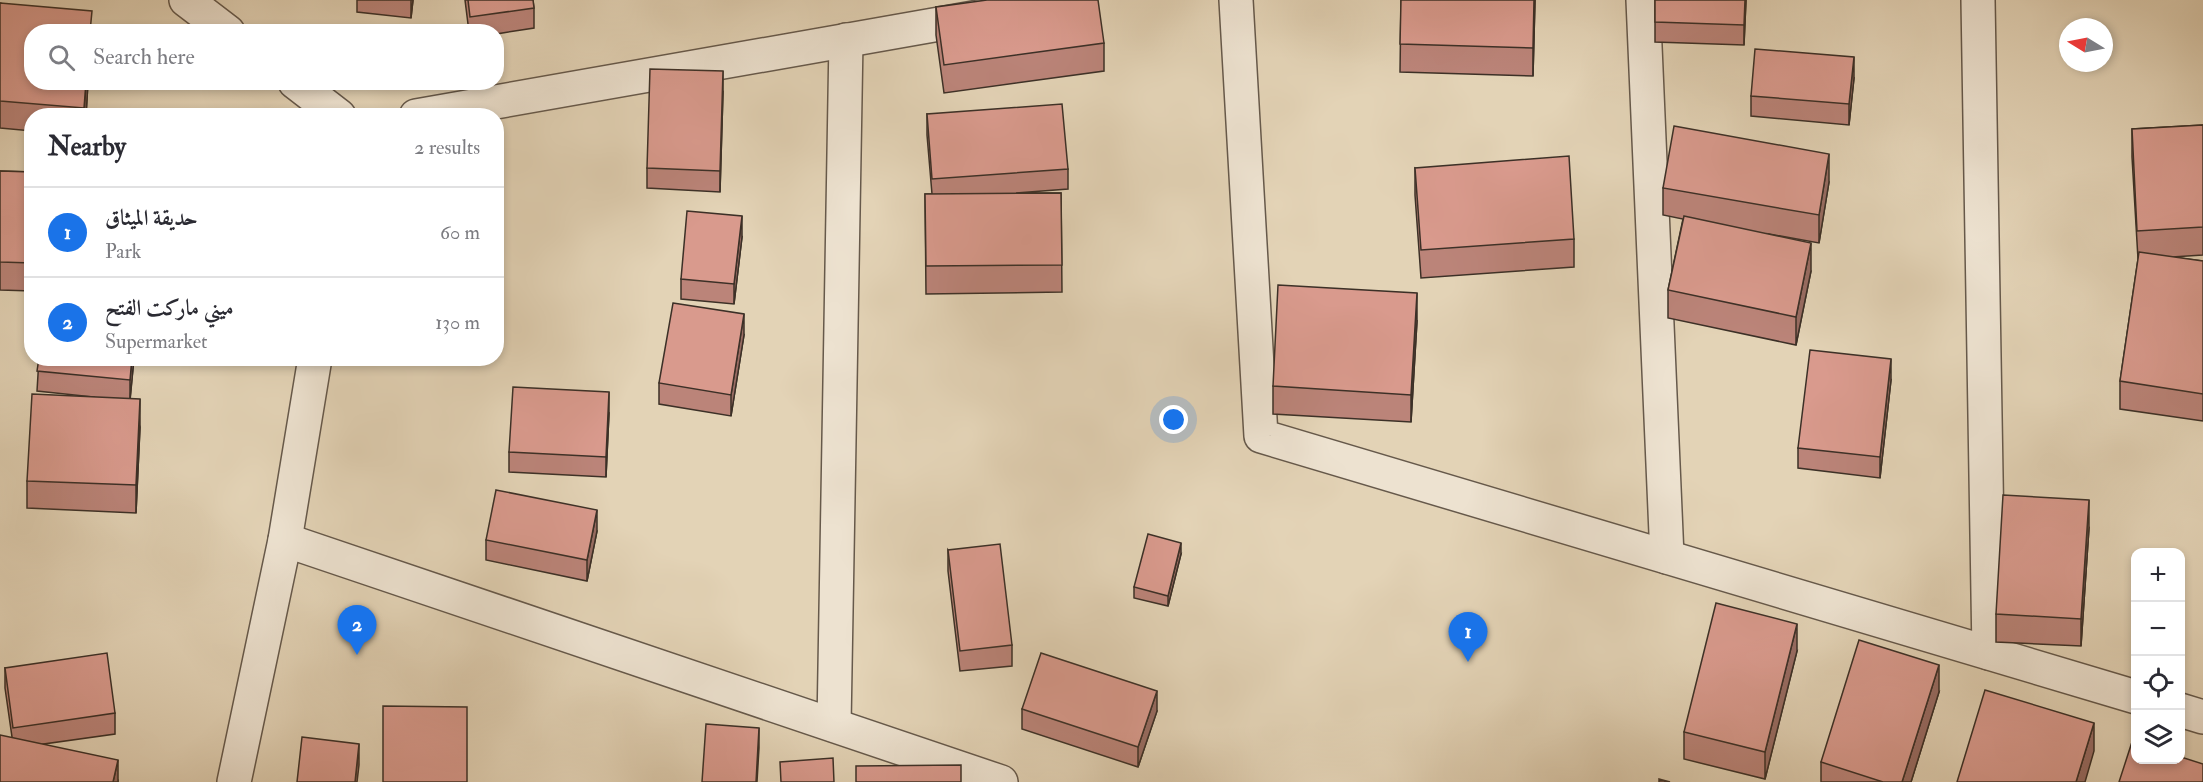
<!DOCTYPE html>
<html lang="en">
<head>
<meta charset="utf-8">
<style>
  :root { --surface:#fff; --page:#f2f2f3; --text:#2b2b33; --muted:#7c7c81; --line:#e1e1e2; --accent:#1a73e8 }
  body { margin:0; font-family:"IM FELL Double Pica",Amiri,serif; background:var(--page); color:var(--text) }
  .controls { position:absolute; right:18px; bottom:18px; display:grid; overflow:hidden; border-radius:12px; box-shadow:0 3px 9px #0003 }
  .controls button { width:54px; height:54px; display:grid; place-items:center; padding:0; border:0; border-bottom:2px solid var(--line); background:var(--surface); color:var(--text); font:30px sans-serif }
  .compass { position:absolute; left:2059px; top:18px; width:54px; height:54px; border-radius:50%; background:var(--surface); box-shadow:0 3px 9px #0003; rotate:280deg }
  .you { position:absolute; left:1174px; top:420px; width:21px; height:21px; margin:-15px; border:4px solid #fff; border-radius:50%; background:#1a73e8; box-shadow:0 0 0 9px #1a73e833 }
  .badge { display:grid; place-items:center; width:39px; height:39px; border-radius:50%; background:var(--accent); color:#fff; font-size:20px; font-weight:700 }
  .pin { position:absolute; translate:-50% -50px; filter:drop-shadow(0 2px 3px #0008) }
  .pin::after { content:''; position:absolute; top:32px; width:21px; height:18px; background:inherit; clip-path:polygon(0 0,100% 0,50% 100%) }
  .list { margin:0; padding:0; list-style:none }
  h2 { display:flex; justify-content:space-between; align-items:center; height:78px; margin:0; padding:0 24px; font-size:26px }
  h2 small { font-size:20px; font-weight:400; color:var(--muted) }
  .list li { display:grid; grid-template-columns:39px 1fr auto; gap:18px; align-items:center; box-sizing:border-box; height:90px; padding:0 24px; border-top:2px solid var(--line) }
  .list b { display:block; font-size:22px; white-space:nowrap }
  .list p { margin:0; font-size:20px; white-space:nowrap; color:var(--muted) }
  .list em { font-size:20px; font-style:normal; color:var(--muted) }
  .icon { flex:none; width:33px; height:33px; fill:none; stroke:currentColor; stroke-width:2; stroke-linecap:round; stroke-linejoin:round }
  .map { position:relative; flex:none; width:2203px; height:782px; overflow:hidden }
  .search { position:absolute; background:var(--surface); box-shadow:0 3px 9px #0003; left:24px; top:24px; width:480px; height:66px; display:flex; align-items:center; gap:15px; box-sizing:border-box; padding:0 21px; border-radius:24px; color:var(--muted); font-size:22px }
  .panel { position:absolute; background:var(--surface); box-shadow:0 3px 9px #0003; left:24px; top:108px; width:480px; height:258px; border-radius:24px }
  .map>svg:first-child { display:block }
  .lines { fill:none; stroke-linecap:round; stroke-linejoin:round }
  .minor-casing { stroke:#66594b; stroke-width:36 }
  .minor { stroke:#ede2d0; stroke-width:33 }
  .wall { fill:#bb8479; stroke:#3c3027; stroke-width:1.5 }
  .shaded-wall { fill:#986c63; stroke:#3c3027; stroke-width:1.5 }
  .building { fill:#d99a8d; stroke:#3c3027; stroke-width:1.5 }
</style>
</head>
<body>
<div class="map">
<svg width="2203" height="782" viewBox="0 0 2203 782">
  <rect width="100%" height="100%" fill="#e3d3b6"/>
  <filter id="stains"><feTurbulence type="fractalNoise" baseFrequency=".00333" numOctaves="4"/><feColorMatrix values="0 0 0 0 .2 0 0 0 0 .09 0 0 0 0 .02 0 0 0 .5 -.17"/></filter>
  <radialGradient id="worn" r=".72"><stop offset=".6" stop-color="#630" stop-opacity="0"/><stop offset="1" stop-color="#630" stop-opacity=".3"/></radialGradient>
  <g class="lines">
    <defs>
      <g id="minor">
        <polyline points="186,0 228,32"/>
        <polyline points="1236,0 1261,436 2136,697"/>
        <polyline points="1643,0 1667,557"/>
        <polyline points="1978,0 1989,653"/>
        <polyline points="295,82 339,116"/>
        <polyline points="416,116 979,17"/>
        <polyline points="285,540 1001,782"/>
        <polyline points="2180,710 2203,717"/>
        <polyline points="834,725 846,40"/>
        <polyline points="234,782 285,540 315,358"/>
      </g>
    </defs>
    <use href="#minor" class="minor-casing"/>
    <use href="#minor" class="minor"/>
  </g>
  <g class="wall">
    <polygon points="357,0 413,0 411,18 357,12"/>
    <polygon points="465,0 533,0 534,8 534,28 496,34 496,32 469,32"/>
    <polygon points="1401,0 1535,0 1533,76 1400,72"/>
    <polygon points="1655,0 1746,0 1744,45 1655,42"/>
    <polygon points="0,3 92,32 32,82 88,82 86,116 32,116 32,131 0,128"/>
    <polygon points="936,7 1104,43 1104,71 944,93 936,35"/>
    <polygon points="1854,78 1849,125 1751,116 1751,96"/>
    <polygon points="723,92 720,192 647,188 647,168"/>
    <polygon points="927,114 1068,169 1068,189 1016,193 1061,193 1062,292 926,294 925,194 932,194 927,135"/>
    <polygon points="2203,125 2203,255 2172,257 2203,261 2203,421 2120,409 2120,381 2138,259 2132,157 2132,129"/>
    <polygon points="1415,168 1574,239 1574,267 1421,278 1415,195"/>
    <polygon points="0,171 32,172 32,291 0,290"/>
    <polygon points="1829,182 1819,243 1769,234 1811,271 1796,345 1668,318 1668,290 1683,219 1663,215 1663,188"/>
    <polygon points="742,237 734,304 681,299 681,279"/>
    <polygon points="1417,321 1411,422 1273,414 1273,386"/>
    <polygon points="744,335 731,416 659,404 659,383"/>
    <polygon points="39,358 134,358 130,399 140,427 136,513 27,508 27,481 94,397 37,391"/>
    <polygon points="1891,380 1880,478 1798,468 1798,448"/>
    <polygon points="609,413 606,477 509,472 509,452"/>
    <polygon points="2089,528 2081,646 1996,642 1996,614"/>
    <polygon points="597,531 587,581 486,560 486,540"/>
    <polygon points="948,550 1012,645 1012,666 960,671 948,571"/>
    <polygon points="1181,554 1168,606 1134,598 1134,587"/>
    <polygon points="1797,651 1765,779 1684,759 1684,732"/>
    <polygon points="5,668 115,713 115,734 44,744 118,780 118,782 0,782 12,737 5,688"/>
    <polygon points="1939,692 1911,782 1821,782 1821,762"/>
    <polygon points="1022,709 1157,711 1138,767 1022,729"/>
  </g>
  <g class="shaded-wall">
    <polygon points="411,0 413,0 411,18"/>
    <polygon points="1534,0 1535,0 1533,76 1533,48"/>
    <polygon points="1745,0 1746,0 1744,45 1744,25"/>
    <polygon points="1854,57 1854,78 1849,125 1849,104"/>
    <polygon points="723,71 723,92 720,192 720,171"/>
    <polygon points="86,82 88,82 86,116 84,116"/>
    <polygon points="1829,154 1829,182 1819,243 1819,215"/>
    <polygon points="742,216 742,237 734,304 734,284"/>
    <polygon points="1811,243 1811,271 1796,345 1796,317"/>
    <polygon points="1417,293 1417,321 1411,422 1411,395"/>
    <polygon points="744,314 744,335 731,416 731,395"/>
    <polygon points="132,358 134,358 130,401 130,380"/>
    <polygon points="1891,359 1891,380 1880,478 1880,457"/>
    <polygon points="609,392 609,413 606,477 606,457"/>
    <polygon points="140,399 140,427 136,513 136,485"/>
    <polygon points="2089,500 2089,528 2081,646 2081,619"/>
    <polygon points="597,510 597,531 587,581 587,560"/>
    <polygon points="1181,543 1181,554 1168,606 1168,596"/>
    <polygon points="1797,624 1797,651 1765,779 1765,752"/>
    <polygon points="1939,665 1939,692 1911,782 1902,782"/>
    <polygon points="1157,691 1157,711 1138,767 1138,747"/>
    <polygon points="2094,723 2094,751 2085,782 2076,782"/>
    <polygon points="759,728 759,748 757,782 756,782"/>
    <polygon points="359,744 359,765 357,782 355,782"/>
    <polygon points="118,760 118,782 113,782"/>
  </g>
  <g class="building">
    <polygon points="468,0 533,0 534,8 470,17"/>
    <polygon points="987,0 1098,0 1104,43 944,65 936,7"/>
    <polygon points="1401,0 1534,0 1533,48 1400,44"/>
    <polygon points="1655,0 1745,0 1744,25 1655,22"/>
    <polygon points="0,3 92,11 90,32 32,32 32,82 86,82 84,108 0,101"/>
    <polygon points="1755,49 1854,57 1849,104 1751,96"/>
    <polygon points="650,69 723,71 720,171 647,168"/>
    <polygon points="1062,104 1068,169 932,179 927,114"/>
    <polygon points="2203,125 2203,227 2137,231 2132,129"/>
    <polygon points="1674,126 1829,154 1819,215 1663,188"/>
    <polygon points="1569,156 1574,239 1421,250 1415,168"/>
    <polygon points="0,171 32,172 32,263 0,262"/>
    <polygon points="1061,193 1062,265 926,266 925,194"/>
    <polygon points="687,211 742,216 734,284 681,279"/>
    <polygon points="1684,216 1811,243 1796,317 1668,290"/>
    <polygon points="2139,252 2203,261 2203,394 2120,381"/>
    <polygon points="1278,285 1417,293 1411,395 1273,386"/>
    <polygon points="673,303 744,314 731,395 659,383"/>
    <polygon points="1810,350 1891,359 1880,457 1798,448"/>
    <polygon points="39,358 132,358 130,380 37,371"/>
    <polygon points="513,387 609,392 606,457 509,452"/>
    <polygon points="32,394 140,399 136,485 27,481"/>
    <polygon points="496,490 597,510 587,560 486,540"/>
    <polygon points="2003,495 2089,500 2081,619 1996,614"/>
    <polygon points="1148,534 1181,543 1168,596 1134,587"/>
    <polygon points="1000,544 1012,645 960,651 948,550"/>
    <polygon points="1716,603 1797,624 1765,752 1684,732"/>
    <polygon points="1859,640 1939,665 1902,782 1883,782 1821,762"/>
    <polygon points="107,653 115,713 13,728 5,668"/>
    <polygon points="1041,653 1157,691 1138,747 1022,709"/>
    <polygon points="1985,690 2094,723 2076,782 1957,782"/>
    <polygon points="383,706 467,707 467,782 383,782"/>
    <polygon points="706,724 759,728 756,782 702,782"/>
    <polygon points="0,735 118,760 113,782 0,782"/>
    <polygon points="302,737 359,744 355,782 297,782"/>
    <polygon points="2132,742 2136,743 2136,759 2181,759 2181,757 2203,764 2203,782 2119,782"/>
    <polygon points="833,758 834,782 781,782 780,762"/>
    <polygon points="961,765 961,782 856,782 856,766"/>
    <polygon points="1659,779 1670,782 1659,782"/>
  </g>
  <rect width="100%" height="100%" filter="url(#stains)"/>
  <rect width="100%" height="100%" fill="url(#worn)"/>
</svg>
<div class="controls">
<button>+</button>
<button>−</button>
<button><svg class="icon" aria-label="locate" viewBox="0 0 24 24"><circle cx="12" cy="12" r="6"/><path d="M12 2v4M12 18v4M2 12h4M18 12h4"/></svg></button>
<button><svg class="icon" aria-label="layers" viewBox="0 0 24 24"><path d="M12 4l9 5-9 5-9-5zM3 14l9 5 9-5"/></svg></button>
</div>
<svg class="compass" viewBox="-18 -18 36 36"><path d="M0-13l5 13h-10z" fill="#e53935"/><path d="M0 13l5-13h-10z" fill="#7c7c81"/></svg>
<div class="you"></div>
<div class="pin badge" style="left:1468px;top:662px">1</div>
<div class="pin badge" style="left:357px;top:655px">2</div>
<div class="search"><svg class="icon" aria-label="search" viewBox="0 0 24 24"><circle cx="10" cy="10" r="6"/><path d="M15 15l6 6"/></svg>Search here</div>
<section class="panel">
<h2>Nearby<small>2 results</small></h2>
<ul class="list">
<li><span class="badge">1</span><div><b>حديقة الميثاق</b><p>Park</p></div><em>60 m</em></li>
<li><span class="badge">2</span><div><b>ميني ماركت الفتح</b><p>Supermarket</p></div><em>130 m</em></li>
</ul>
</section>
</div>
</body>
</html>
